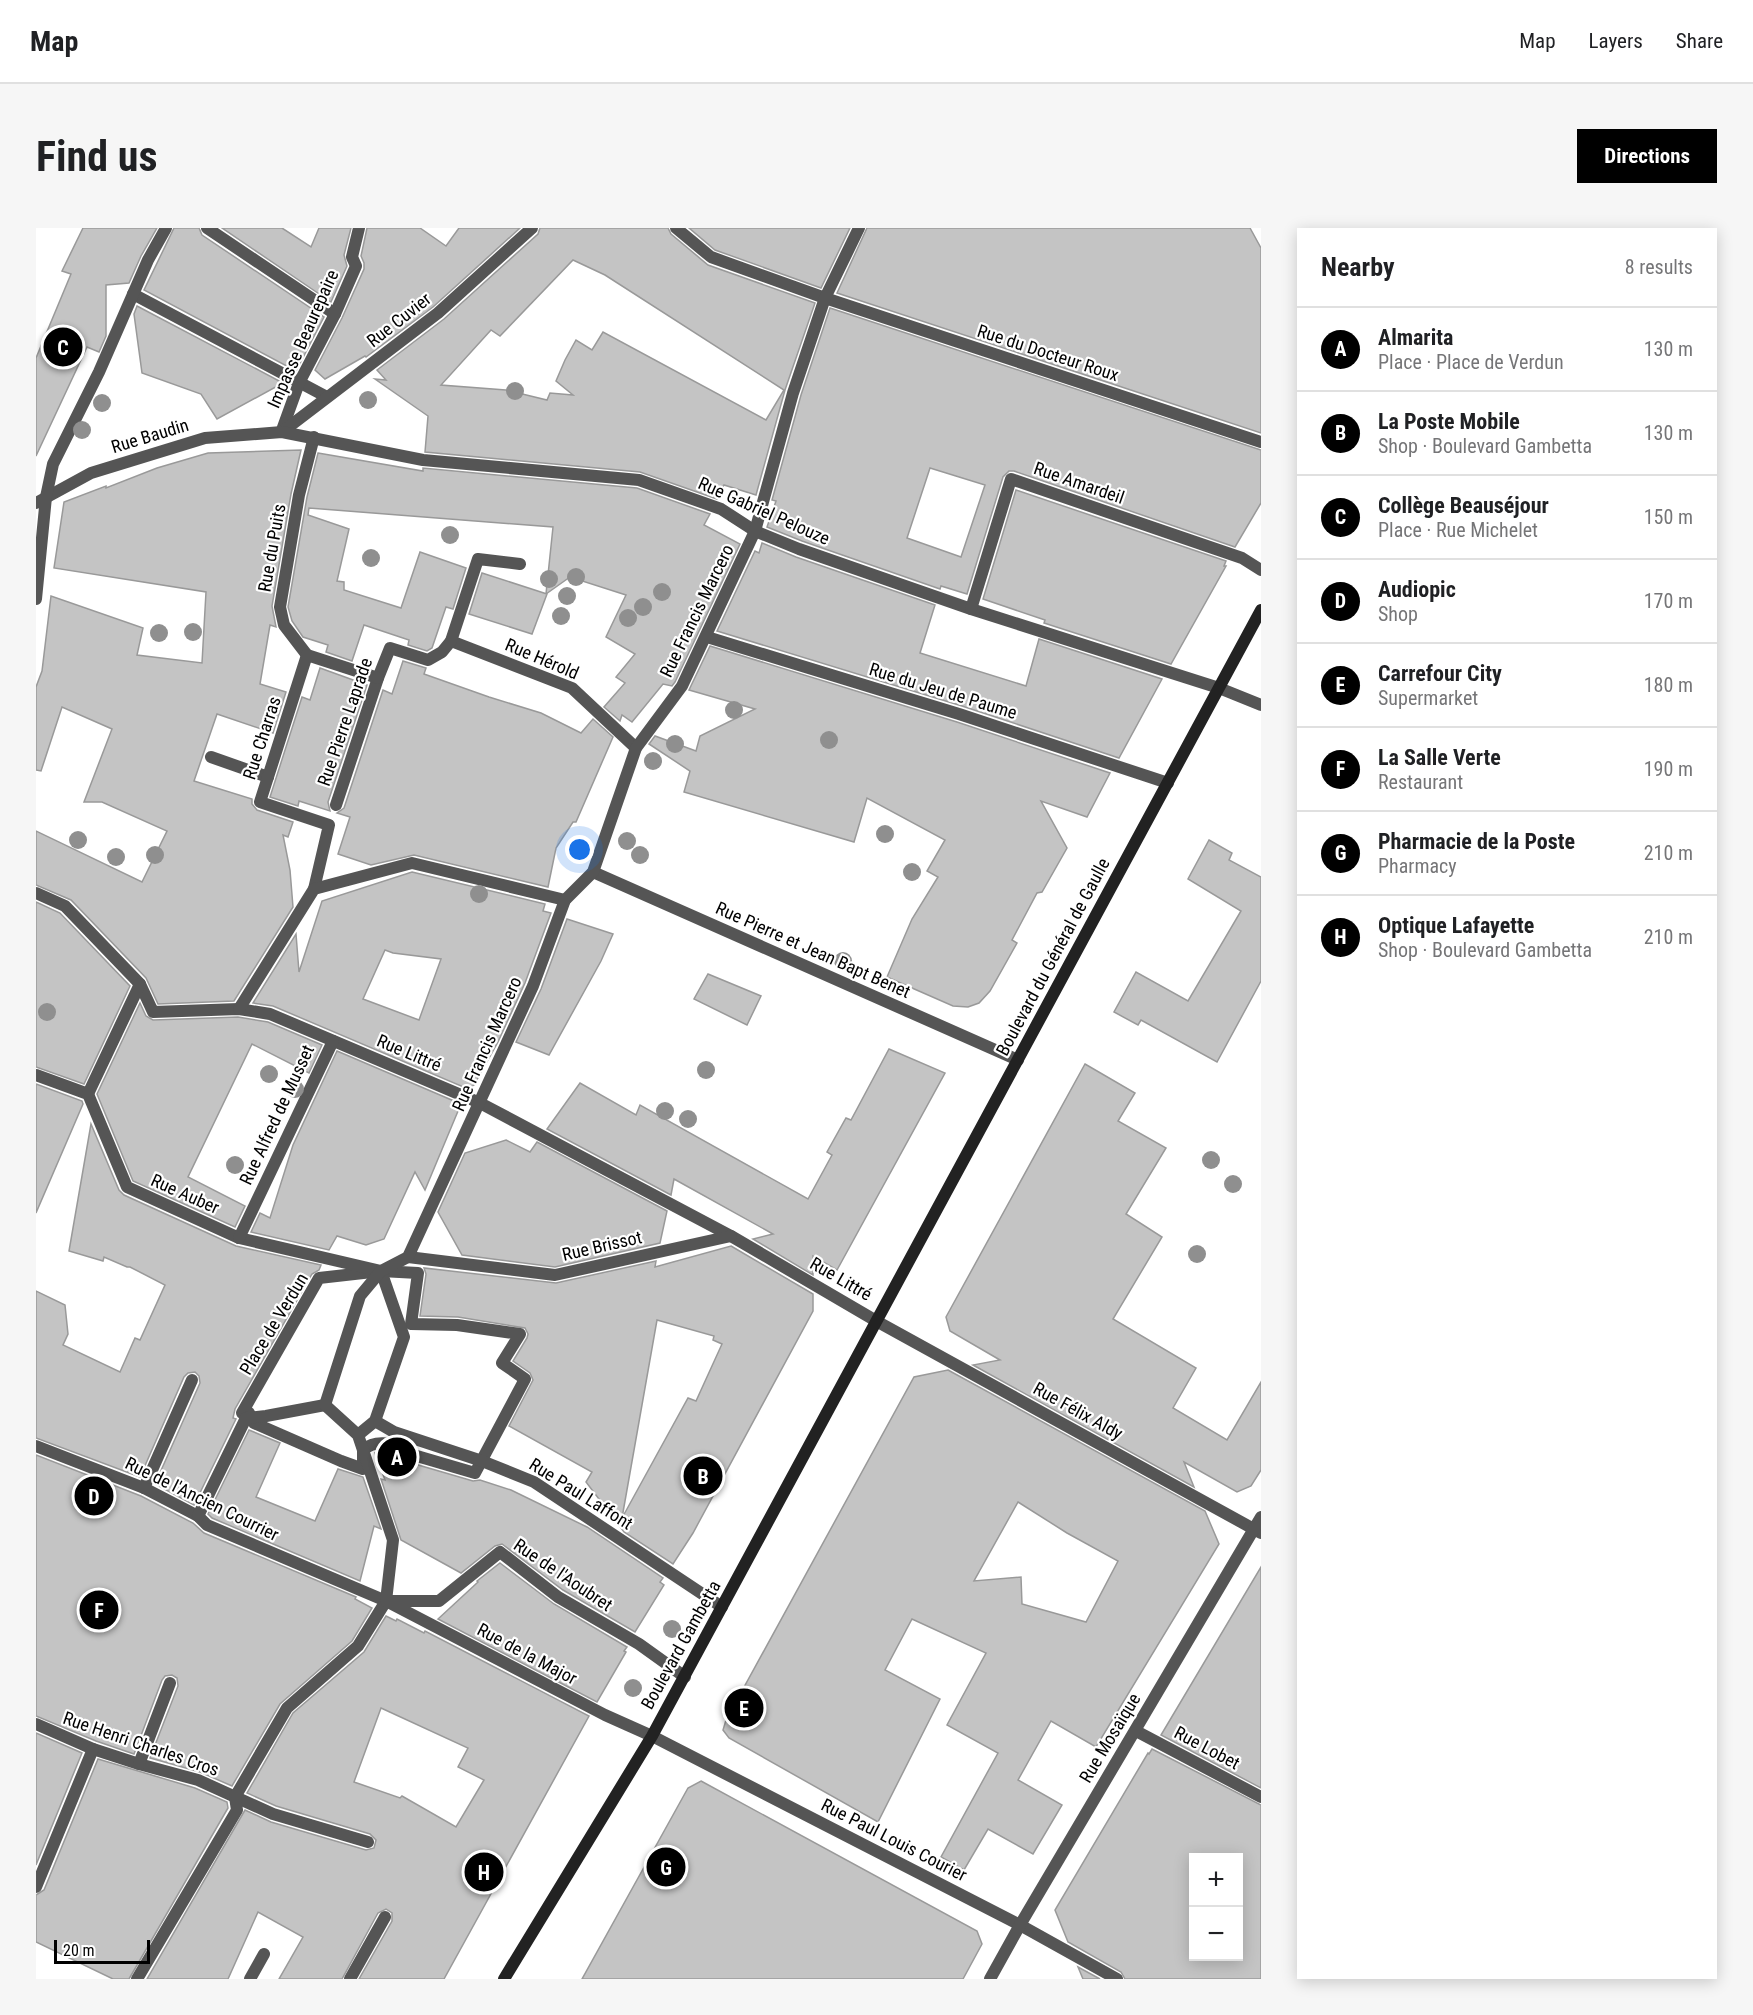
<!DOCTYPE html>
<html lang="en">
<head>
<meta charset="utf-8">
<style>
  :root { --surface:#fff; --page:#f6f6f6; --text:#202124; --muted:#757577; --line:#e0e0e0; --accent:#000 }
  body { margin:0; font-family:"Roboto Condensed",sans-serif; background:var(--page); color:var(--text) }
  .controls { position:absolute; right:18px; bottom:18px; display:grid; overflow:hidden; border-radius:0px; box-shadow:0 3px 15px #0003 }
  .controls button { width:54px; height:54px; display:grid; place-items:center; padding:0; border:0; border-bottom:2px solid var(--line); background:var(--surface); color:var(--text); font:30px sans-serif }
  .scale { position:absolute; left:18px; bottom:15px; width:96px; box-sizing:border-box; padding-left:6px; border:3px solid #000; border-top:0; font-size:16px; line-height:21px; white-space:nowrap; color:#000; -webkit-text-stroke:4px #fff; paint-order:stroke }
  .you { position:absolute; left:544px; top:622px; width:21px; height:21px; margin:-15px; border:4px solid #fff; border-radius:50%; background:#1a73e8; box-shadow:0 0 0 9px #1a73e833 }
  .badge { display:grid; place-items:center; width:39px; height:39px; border-radius:50%; background:var(--accent); color:#fff; font-size:20px; font-weight:700 }
  .pin { position:absolute; translate:-50% -50%; border:3px solid #fff; box-shadow:0 2px 6px #0006 }
  .list { margin:0; padding:0; list-style:none }
  h2 { display:flex; justify-content:space-between; align-items:center; height:78px; margin:0; padding:0 24px; font-size:26px }
  h2 small { font-size:20px; font-weight:400; color:var(--muted) }
  .list li { display:grid; grid-template-columns:39px 1fr auto; gap:18px; align-items:center; box-sizing:border-box; height:84px; padding:0 24px; border-top:2px solid var(--line) }
  .list b { display:block; font-size:22px; white-space:nowrap }
  .list p { margin:0; font-size:20px; white-space:nowrap; color:var(--muted) }
  .list em { font-size:20px; font-style:normal; color:var(--muted) }
  .map { position:relative; flex:none; width:1225px; height:1751px; overflow:hidden; border-radius:0px }
  header { display:flex; align-items:center; gap:36px; box-sizing:border-box; height:84px; padding:0 30px; background:var(--surface); border-bottom:2px solid var(--line) }
  header strong { font-size:28px }
  nav { display:flex; gap:33px; margin-inline-start:auto; font-size:21px }
  .intro { display:flex; align-items:center; justify-content:space-between; box-sizing:border-box; height:144px; padding:0 36px }
  h1 { margin:0; font-size:42px }
  .button { padding:15px 27px; border-radius:0px; background:var(--accent); color:#fff; font-size:21px; font-weight:700 }
  main { display:flex; gap:36px; padding:0 36px }
  aside { flex:1; background:var(--surface); border-radius:0px; box-shadow:0 3px 15px #0003 }
  .map>svg:first-child { display:block }
  .building { fill:#c4c4c4; stroke:#999; stroke-width:1.5; fill-rule:evenodd }
  .lines { fill:none; stroke-linecap:round; stroke-linejoin:round }
  .service { stroke:#555; stroke-width:12 }
  .pedestrian { stroke:#555; stroke-width:12 }
  .minor { stroke:#555; stroke-width:12 }
  .secondary { stroke:#222; stroke-width:12 }
  .tree { fill:#8f8f8f }
  .labels { text-anchor:middle; stroke-width:4.5; stroke-linejoin:round; paint-order:stroke }
  .street-label { font-size:18px; fill:#000; stroke:#fff }
</style>
</head>
<body>
<header>
<strong>Map</strong>
<nav><a>Map</a><a>Layers</a><a>Share</a></nav>
</header>
<div class="intro"><h1>Find us</h1><a class="button">Directions</a></div>
<main>
<div class="map">
<svg width="1225" height="1751" viewBox="0 0 1225 1751">
  <rect width="100%" height="100%" fill="#fff"/>
  <g class="building">
    <polygon points="47,0 121,0 105,28 93,55 70,57 70,108 63,124 51,119 0,228 0,130 35,46 26,43"/>
    <polygon points="138,0 163,0 166,7 288,89 260,143 108,62"/>
    <polygon points="186,0 246,0 275,19 283,0 315,0 308,27 311,38 295,74"/>
    <polygon points="331,0 384,0 410,18 423,0 484,0 397,79 330,129 329,128 289,151 279,142 306,90 328,41 328,35 325,28"/>
    <path d="M504 0H632L635 6 672 37 779 75 749 162 720 267 688 257 681 271 604 244 389 224 392 188 339 151 350 152 341 142 408 91 502 6ZM537 32 569 47 748 162 730 192 567 104 556 122 540 112 529 132 520 153 537 167 514 165 511 172 470 162 405 157 455 102 464 108Z"/>
    <polygon points="653,0 814,0 785,60 679,22"/>
    <polygon points="831,0 1214,0 1225,20 1225,205 801,65"/>
    <polygon points="101,78 247,155 181,191 165,166 106,145 98,86"/>
    <path d="M794 80 1225 222V275L1199 319 978 243H973L967 249 931 366 905 358 904 361 766 313 731 299 740 273 736 272 765 167ZM894 240 949 257 925 329 871 310Z"/>
    <polygon points="265,222 255,266 236,378 240,399 234,397 224,456 250,464 237,505 181,486 158,553 216,571 216,576 221,582 257,594 252,609 247,607 254,642 257,679 198,773 122,776 110,750 35,672 0,657 0,603 106,654 131,603 66,574 48,574 76,501 26,479 5,543 0,542 0,459 6,443 15,368 107,400 101,427 166,435 170,364 18,340 28,274 70,258 70,260 121,240 172,225"/>
    <polygon points="282,225 387,243 387,240 601,260 674,286 668,297 704,316 639,454 636,458 627,456 596,494 586,487 584,493 568,479 589,455 580,449 599,426 570,409 590,367 534,349 510,366 517,299 273,280 272,287 313,301 301,353 308,354 308,362 365,380 384,324 430,340 417,381 410,379 396,420 391,423 372,417 373,412 328,397 316,433 290,424 292,417 267,409 256,393 252,379 271,269"/>
    <polygon points="980,262 1190,333 1188,338 1190,338 1135,436 1008,395 1009,392 947,371"/>
    <polygon points="726,315 760,329 899,377 884,425 990,458 1003,411 1126,451 1083,530 926,478 681,403 719,323 723,325"/>
    <polygon points="446,345 511,366 496,406 433,386"/>
    <polygon points="674,418 921,494 1074,545 1051,589 1005,573 1031,620 1006,664 1001,665 976,712 981,715 954,763 943,775 932,779 917,778 851,749 876,691 902,649 891,643 909,612 831,570 818,614 648,564 654,543 613,516 619,508 660,523 664,508 719,481 653,462"/>
    <polygon points="367,433 390,440 388,446 453,469 505,485 545,505 557,491 577,509 540,594 537,594 520,620 512,659 378,627 335,637 302,626 314,589 301,585 308,580 347,462 356,466"/>
    <polygon points="284,440 331,457 292,574 294,583 263,573 262,578 234,569 266,469 274,472"/>
    <polygon points="1173,612 1196,625 1193,632 1225,649 1225,753 1181,834 1105,792 1102,797 1078,784 1100,744 1152,773 1205,683 1152,651"/>
    <path d="M376 644 509 676 507 683 515 685 489 755 462 814 438 857 432 861 237 778 217 775 260 706 263 744 286 673ZM349 722 357 725 405 731 383 792 327 771Z"/>
    <polygon points="0,674 24,685 94,758 48,856 0,839"/>
    <polygon points="531,691 577,706 565,733 513,827 480,814 505,761"/>
    <polygon points="672,746 725,768 711,797 658,771"/>
    <polygon points="104,775 110,788 117,792 202,789 232,794 286,817 273,845 216,816 152,949 209,978 199,999 97,953 61,866"/>
    <polygon points="853,821 909,845 801,1042 777,1028 777,1047 717,1011 737,1006 638,951 635,967 511,901 544,855 600,887 604,877 772,971 796,927 791,924 810,890 815,892"/>
    <polygon points="301,823 425,876 389,962 379,944 348,1011 330,1017 301,1008 293,1022 215,1004 224,985 234,990 257,917"/>
    <polygon points="1049,836 1099,865 1082,893 1130,920 1090,986 1126,1009 1077,1091 1160,1140 1137,1180 1191,1212 1225,1154 1225,1242 1215,1258 1201,1264 1148,1234 1158,1259 937,1137 964,1132 914,1103 910,1089"/>
    <polygon points="0,856 46,873 47,876 0,985"/>
    <polygon points="55,896 83,962 88,967 200,1018 285,1037 283,1042 276,1046 199,1181 197,1190 200,1191 158,1277 119,1256 164,1155 163,1148 159,1144 152,1145 148,1149 104,1249 0,1210 0,1063 29,1077 32,1106 27,1117 84,1144 99,1110 104,1112 129,1057 94,1039 91,1039 68,1029 67,1033 33,1023"/>
    <polygon points="470,912 494,924 501,914 631,983 624,1015 519,1039 426,1027 402,984 429,925"/>
    <path d="M695 1018 777 1066V1083L657 1305 637 1336 588 1304 550 1254 556 1244 473 1198 497 1152 494 1145 477 1133 491 1110 492 1106 489 1100 422 1089 384 1088 390 1046 388 1040 520 1055 620 1033 619 1039ZM621 1092 678 1108 677 1112 686 1116 660 1173 652 1170 586 1290Z"/>
    <path d="M912 1142 1169 1283 1183 1316 1060 1519 1015 1493 982 1552 1026 1577 997 1626 952 1601 928 1642 905 1629 962 1525 911 1497 950 1425 876 1391 849 1442 904 1471 842 1594 693 1510 687 1502 690 1492 878 1149ZM982 1274 1031 1305 1082 1333 1050 1394 986 1376 985 1349 938 1353Z"/>
    <polygon points="213,1202 244,1215 220,1269 279,1293 302,1241 327,1249 345,1301 338,1298 324,1353 176,1290 172,1286"/>
    <polygon points="349,1224 366,1227 372,1234 437,1253 444,1252 475,1262 551,1299 627,1350 624,1354 628,1357 599,1404 527,1362 466,1316 459,1318 425,1345 365,1312 345,1251 349,1252 339,1225"/>
    <polygon points="0,1227 105,1268 157,1295 168,1305 320,1369 319,1371 336,1380 316,1413 244,1476 196,1558 164,1544 114,1530 142,1458 141,1450 136,1447 129,1448 126,1452 98,1526 60,1513 0,1488"/>
    <polygon points="464,1335 518,1376 591,1419 588,1423 590,1424 561,1474 402,1391 442,1354 441,1353"/>
    <polygon points="1225,1339 1225,1560 1125,1507"/>
    <path d="M350 1388 360 1393 361 1391 388 1405 389 1403 553 1488 408 1751H323L356 1693V1685L350 1681 342 1685 306 1751H243L267 1709 222 1684 192 1751H111L209 1582 235 1594 330 1622 338 1620 340 1612 334 1606 240 1578 211 1565 257 1485 328 1424ZM345 1480 432 1520 422 1539 448 1552 420 1599 366 1568 364 1570 318 1554Z"/>
    <polygon points="0,1505 46,1525 0,1637"/>
    <path d="M1116 1521 1225 1577V1751H1089L1085 1744 1032 1714 1019 1682 1112 1525 1113 1526ZM1158 1629H1203V1728H1158Z"/>
    <polygon points="62,1531 159,1560 191,1574 192,1580 93,1751 77,1751 0,1714 0,1667 8,1662"/>
    <polygon points="665,1553 941,1703 946,1716 927,1751 546,1751 652,1560"/>
    <polygon points="1042,1739 1064,1751 1047,1751"/>
  </g>
  <g class="lines">
    <g class="service">
      <polyline points="171,0 299,86"/>
      <polyline points="97,66 291,169"/>
      <polyline points="175,529 232,549"/>
      <polyline points="108,1260 156,1152"/>
      <polyline points="214,1751 228,1726"/>
      <polyline points="314,1751 349,1689"/>
    </g>
    <g class="pedestrian">
      <polyline points="271,427 248,397 244,379 263,267 278,209"/>
      <path d="M345 1043 382 1045 375 1096 421 1097 484 1106 466 1135 489 1151 439 1245 374 1226V1221C358 1217 341 1210 327 1222V1241L305 1233 218 1195 213 1185H206L283 1050Z"/>
      <polyline points="0,1218 108,1260 162,1288 171,1297 350,1373 569,1487 616,1508"/>
      <polyline points="162,1288 210,1190 230,1188 289,1177"/>
      <polyline points="0,1496 57,1521 103,1536 162,1552 237,1586 332,1614"/>
      <polyline points="103,1536 134,1455"/>
      <polyline points="0,1659 57,1521"/>
      <polyline points="101,1751 201,1582 199,1569 251,1480 322,1418 350,1373"/>
    </g>
    <g class="minor">
      <polyline points="640,0 675,29 789,70 1225,214"/>
      <polyline points="246,202 263,155 299,86 320,38 316,29 323,0"/>
      <polyline points="246,204 402,85 496,0"/>
      <polyline points="0,275 55,245 169,210 246,204 387,232 603,252 685,281 719,303 763,321 935,381 1183,460 1225,477"/>
      <polyline points="0,371 10,269 17,236 63,144 112,32 130,0"/>
      <polyline points="935,381 975,251 1206,330 1225,342"/>
      <polyline points="671,409 923,486 1132,555"/>
      <polyline points="415,413 536,460 600,520"/>
      <polyline points="300,577 342,450 354,420 392,432 406,424 415,413 442,331 484,336"/>
      <polyline points="557,644 982,832"/>
      <polyline points="278,661 293,597 224,574 271,427 342,450"/>
      <polyline points="0,665 29,678 104,756 117,784 203,781 234,786 444,875 695,1008 842,1094 1225,1305"/>
      <polyline points="203,781 278,661 376,635 529,672"/>
      <polyline points="0,847 52,866 91,959 203,1010 345,1043"/>
      <polyline points="52,866 104,756"/>
      <polyline points="203,1010 297,813"/>
      <polyline points="372,1029 519,1047 695,1008"/>
      <polyline points="339,1193 358,1204 446,1233 498,1254 686,1379"/>
      <polyline points="322,1207 339,1193 368,1109 345,1043"/>
      <polyline points="649,1449 603,1416 522,1369 464,1324 403,1373 350,1373 357,1312 322,1207 289,1177 324,1068 345,1043 372,1029 497,758 529,672 557,644 600,520 646,458 719,303 757,165 789,70 823,0"/>
      <polyline points="1100,1503 1225,1569"/>
      <polyline points="616,1508 984,1697 1081,1751"/>
      <polyline points="954,1751 984,1697 1225,1289"/>
    </g>
    <polyline class="secondary" points="468,1751 616,1508 1225,382"/>
  </g>
  <g class="tree">
    <circle cx="479" cy="163" r="9"/>
    <circle cx="332" cy="172" r="9"/>
    <circle cx="66" cy="175" r="9"/>
    <circle cx="46" cy="202" r="9"/>
    <circle cx="414" cy="307" r="9"/>
    <circle cx="335" cy="330" r="9"/>
    <circle cx="540" cy="349" r="9"/>
    <circle cx="513" cy="351" r="9"/>
    <circle cx="626" cy="364" r="9"/>
    <circle cx="531" cy="368" r="9"/>
    <circle cx="607" cy="379" r="9"/>
    <circle cx="525" cy="388" r="9"/>
    <circle cx="592" cy="390" r="9"/>
    <circle cx="157" cy="404" r="9"/>
    <circle cx="123" cy="405" r="9"/>
    <circle cx="698" cy="482" r="9"/>
    <circle cx="793" cy="512" r="9"/>
    <circle cx="639" cy="516" r="9"/>
    <circle cx="617" cy="533" r="9"/>
    <circle cx="849" cy="606" r="9"/>
    <circle cx="42" cy="612" r="9"/>
    <circle cx="591" cy="613" r="9"/>
    <circle cx="119" cy="627" r="9"/>
    <circle cx="604" cy="627" r="9"/>
    <circle cx="80" cy="629" r="9"/>
    <circle cx="876" cy="644" r="9"/>
    <circle cx="443" cy="666" r="9"/>
    <circle cx="807" cy="733" r="9"/>
    <circle cx="11" cy="784" r="9"/>
    <circle cx="670" cy="842" r="9"/>
    <circle cx="233" cy="846" r="9"/>
    <circle cx="259" cy="861" r="9"/>
    <circle cx="629" cy="883" r="9"/>
    <circle cx="652" cy="891" r="9"/>
    <circle cx="1175" cy="932" r="9"/>
    <circle cx="199" cy="937" r="9"/>
    <circle cx="1197" cy="956" r="9"/>
    <circle cx="1161" cy="1026" r="9"/>
    <circle cx="636" cy="1401" r="9"/>
    <circle cx="597" cy="1460" r="9"/>
  </g>
  <g class="labels">
    <g class="street-label">
      <text transform="translate(363 92) rotate(-38)" y="6">Rue Cuvier</text>
      <text transform="translate(267 111) rotate(-66)" y="6">Impasse Beaurepaire</text>
      <text transform="translate(1012 125) rotate(18)" y="6">Rue du Docteur Roux</text>
      <text transform="translate(114 208) rotate(-17)" y="6">Rue Baudin</text>
      <text transform="translate(1043 255) rotate(19)" y="6">Rue Amardeil</text>
      <text transform="translate(728 283) rotate(24)" y="6">Rue Gabriel Pelouze</text>
      <text transform="translate(236 320) rotate(-80)" y="6">Rue du Puits</text>
      <text transform="translate(661 383) rotate(-64)" y="6">Rue Francis Marcero</text>
      <text transform="translate(506 431) rotate(23)" y="6">Rue Hérold</text>
      <text transform="translate(907 463) rotate(17)" y="6">Rue du Jeu de Paume</text>
      <text transform="translate(309 494) rotate(-71)" y="6">Rue Pierre Laprade</text>
      <text transform="translate(226 510) rotate(-72)" y="6">Rue Charras</text>
      <text transform="translate(777 722) rotate(24)" y="6">Rue Pierre et Jean Bapt Benet</text>
      <text transform="translate(1017 729) rotate(-62)" y="6">Boulevard du Général de Gaulle</text>
      <text transform="translate(451 816) rotate(-66)" y="6">Rue Francis Marcero</text>
      <text transform="translate(373 825) rotate(23)" y="6">Rue Littré</text>
      <text transform="translate(241 887) rotate(-65)" y="6">Rue Alfred de Musset</text>
      <text transform="translate(149 966) rotate(24)" y="6">Rue Auber</text>
      <text transform="translate(566 1018) rotate(-13)" y="6">Rue Brissot</text>
      <text transform="translate(805 1051) rotate(30)" y="6">Rue Littré</text>
      <text transform="translate(238 1096) rotate(-59)" y="6">Place de Verdun</text>
      <text transform="translate(1042 1183) rotate(29)" y="6">Rue Félix Aldy</text>
      <text transform="translate(545 1266) rotate(32)" y="6">Rue Paul Laffont</text>
      <text transform="translate(166 1271) rotate(26)" y="6">Rue de l'Ancien Courrier</text>
      <text transform="translate(527 1347) rotate(34)" y="6">Rue de l'Aoubret</text>
      <text transform="translate(645 1417) rotate(-61)" y="6">Boulevard Gambetta</text>
      <text transform="translate(491 1426) rotate(28)" y="6">Rue de la Major</text>
      <text transform="translate(1074 1510) rotate(-59)" y="6">Rue Mosaïque</text>
      <text transform="translate(105 1516) rotate(19)" y="6">Rue Henri Charles Cros</text>
      <text transform="translate(1171 1520) rotate(28)" y="6">Rue Lobet</text>
      <text transform="translate(858 1612) rotate(27)" y="6">Rue Paul Louis Courier</text>
    </g>
  </g>
</svg>
<div class="controls">
<button>+</button>
<button>−</button>
</div>
<div class="scale">20 m</div>
<div class="you"></div>
<div class="pin badge" style="left:361px;top:1229px">A</div>
<div class="pin badge" style="left:667px;top:1248px">B</div>
<div class="pin badge" style="left:27px;top:119px">C</div>
<div class="pin badge" style="left:58px;top:1268px">D</div>
<div class="pin badge" style="left:708px;top:1480px">E</div>
<div class="pin badge" style="left:63px;top:1382px">F</div>
<div class="pin badge" style="left:630px;top:1639px">G</div>
<div class="pin badge" style="left:448px;top:1644px">H</div>
</div>
<aside>
<h2>Nearby<small>8 results</small></h2>
<ul class="list">
<li><span class="badge">A</span><div><b>Almarita</b><p>Place · Place de Verdun</p></div><em>130 m</em></li>
<li><span class="badge">B</span><div><b>La Poste Mobile</b><p>Shop · Boulevard Gambetta</p></div><em>130 m</em></li>
<li><span class="badge">C</span><div><b>Collège Beauséjour</b><p>Place · Rue Michelet</p></div><em>150 m</em></li>
<li><span class="badge">D</span><div><b>Audiopic</b><p>Shop</p></div><em>170 m</em></li>
<li><span class="badge">E</span><div><b>Carrefour City</b><p>Supermarket</p></div><em>180 m</em></li>
<li><span class="badge">F</span><div><b>La Salle Verte</b><p>Restaurant</p></div><em>190 m</em></li>
<li><span class="badge">G</span><div><b>Pharmacie de la Poste</b><p>Pharmacy</p></div><em>210 m</em></li>
<li><span class="badge">H</span><div><b>Optique Lafayette</b><p>Shop · Boulevard Gambetta</p></div><em>210 m</em></li>
</ul>
</aside>
</main>
</body>
</html>
